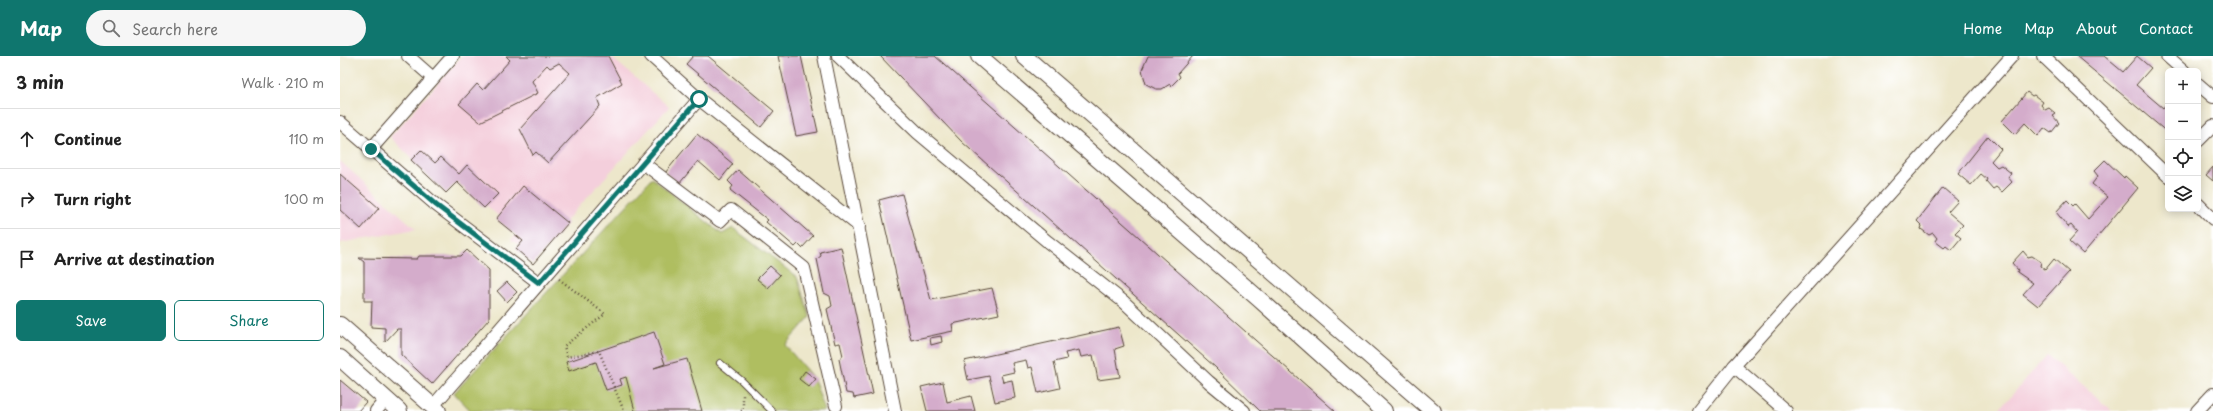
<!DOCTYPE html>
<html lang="en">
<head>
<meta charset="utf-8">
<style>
  :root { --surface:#fff; --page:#f6f6f6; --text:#222; --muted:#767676; --line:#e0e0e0; --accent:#0f766e }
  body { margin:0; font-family:"Playpen Sans",sans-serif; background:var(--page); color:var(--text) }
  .controls { position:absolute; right:12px; top:12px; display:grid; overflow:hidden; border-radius:6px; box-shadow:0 2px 10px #0003 }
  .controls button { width:36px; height:36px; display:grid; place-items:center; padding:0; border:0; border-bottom:1px solid var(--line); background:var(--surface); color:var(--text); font:20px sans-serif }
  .stop { position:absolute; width:12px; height:12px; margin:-9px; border:3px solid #0f766e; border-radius:50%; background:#fff }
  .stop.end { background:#0f766e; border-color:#fff; box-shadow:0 1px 4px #0008 }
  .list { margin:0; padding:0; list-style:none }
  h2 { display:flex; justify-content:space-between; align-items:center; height:52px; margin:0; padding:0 16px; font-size:17px }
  h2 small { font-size:13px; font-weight:400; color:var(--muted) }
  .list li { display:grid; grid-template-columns:26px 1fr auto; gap:12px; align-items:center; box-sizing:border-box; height:60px; padding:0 16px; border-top:1px solid var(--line) }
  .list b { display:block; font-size:15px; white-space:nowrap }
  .list em { font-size:13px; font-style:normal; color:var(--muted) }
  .actions { display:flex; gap:8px; padding:12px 16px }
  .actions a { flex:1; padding:9px 0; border:1px solid var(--accent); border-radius:6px; text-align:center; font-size:14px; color:var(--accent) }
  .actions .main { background:var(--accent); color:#fff }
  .icon { flex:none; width:22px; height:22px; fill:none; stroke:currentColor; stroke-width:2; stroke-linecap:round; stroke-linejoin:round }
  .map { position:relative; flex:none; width:1873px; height:355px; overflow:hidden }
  header { display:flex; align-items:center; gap:24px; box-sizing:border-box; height:56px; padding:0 20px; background:var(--accent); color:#fff }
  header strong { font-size:19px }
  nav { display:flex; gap:22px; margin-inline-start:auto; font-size:14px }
  .search { width:280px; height:36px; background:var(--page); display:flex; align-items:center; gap:10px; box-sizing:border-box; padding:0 14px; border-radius:22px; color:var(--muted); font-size:15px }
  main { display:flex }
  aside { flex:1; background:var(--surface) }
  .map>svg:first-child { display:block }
  .built { fill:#f4cfdc }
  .green { fill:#afbe61; stroke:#757440 }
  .building { fill:#d4accb }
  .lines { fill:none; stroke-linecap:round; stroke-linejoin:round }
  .service-casing { stroke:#564638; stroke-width:8 }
  .minor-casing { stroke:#564638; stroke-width:14 }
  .tertiary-casing { stroke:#564638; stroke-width:18 }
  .path { stroke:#564638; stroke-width:2.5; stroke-dasharray:1 3; stroke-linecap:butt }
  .service { stroke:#fff; stroke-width:6 }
  .minor { stroke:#fff; stroke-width:12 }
  .tertiary { stroke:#fff; stroke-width:16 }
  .route { stroke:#0f766e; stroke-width:5 }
</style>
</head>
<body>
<header>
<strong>Map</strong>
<div class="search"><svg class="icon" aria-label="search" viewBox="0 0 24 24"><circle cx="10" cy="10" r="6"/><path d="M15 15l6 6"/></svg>Search here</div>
<nav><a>Home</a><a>Map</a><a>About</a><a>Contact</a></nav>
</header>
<main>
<aside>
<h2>3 min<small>Walk · 210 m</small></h2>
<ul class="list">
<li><svg class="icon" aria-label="ahead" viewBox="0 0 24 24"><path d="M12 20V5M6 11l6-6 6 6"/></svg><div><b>Continue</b></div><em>110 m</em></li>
<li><svg class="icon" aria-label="right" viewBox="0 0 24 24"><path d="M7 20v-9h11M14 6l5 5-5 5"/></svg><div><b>Turn right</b></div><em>100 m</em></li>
<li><svg class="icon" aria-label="arrive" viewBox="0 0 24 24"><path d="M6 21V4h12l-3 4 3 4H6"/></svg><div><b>Arrive at destination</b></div></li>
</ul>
<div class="actions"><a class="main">Save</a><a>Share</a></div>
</aside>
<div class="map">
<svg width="1873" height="355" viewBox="0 0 1873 355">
  <rect width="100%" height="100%" fill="#fff"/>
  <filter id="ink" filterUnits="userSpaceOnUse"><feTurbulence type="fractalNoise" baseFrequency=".025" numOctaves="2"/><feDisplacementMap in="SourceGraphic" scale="8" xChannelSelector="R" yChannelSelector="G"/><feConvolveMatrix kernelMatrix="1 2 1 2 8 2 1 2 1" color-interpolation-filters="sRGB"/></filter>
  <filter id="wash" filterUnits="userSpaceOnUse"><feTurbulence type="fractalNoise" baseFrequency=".012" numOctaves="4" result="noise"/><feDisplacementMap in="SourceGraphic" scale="16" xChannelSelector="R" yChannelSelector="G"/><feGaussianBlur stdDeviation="0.9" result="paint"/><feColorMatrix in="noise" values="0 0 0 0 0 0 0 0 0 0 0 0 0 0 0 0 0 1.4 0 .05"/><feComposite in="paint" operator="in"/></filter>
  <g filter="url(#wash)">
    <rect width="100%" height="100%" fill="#ede7cb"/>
    <g class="built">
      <polygon points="122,0 270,0 329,51 195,199 171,184 178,177 109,117 97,127 50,81"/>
      <polygon points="0,105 76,173 0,187"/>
      <polygon points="1707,299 1772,355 1658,355"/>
    </g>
    <polygon class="green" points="312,122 382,178 393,172 457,221 470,261 445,289 474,323 485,355 131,355 114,337"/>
    <g id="blocks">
      <g class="building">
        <polygon points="166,0 268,0 282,27 257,42 260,50 208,107 196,96 193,99 180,73 230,17 219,7 210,12 207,9 192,25 198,37 140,66 119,48 137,28 143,34 170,4"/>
        <polygon points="353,0 368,0 434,55 421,71 346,8"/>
        <polygon points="438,0 461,0 478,76 456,80"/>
        <polygon points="540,0 595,0 995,355 920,355 875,311 622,86"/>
        <polygon points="808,0 853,0 838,17 840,21 831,30 830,28 822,33 816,33 806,28 802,14"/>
        <polygon points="1736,0 1764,0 1783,16 1797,0 1811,12 1796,29 1823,52 1828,46 1828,77"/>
        <polygon points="1687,36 1692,40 1694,39 1703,46 1701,49 1705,54 1709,52 1716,58 1713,60 1719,67 1711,77 1704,72 1698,80 1685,67 1675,78 1662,65"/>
        <polygon points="357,78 393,108 380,124 358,105 339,128 325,117"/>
        <polygon points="1648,80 1661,93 1651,105 1657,111 1661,109 1671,117 1668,121 1672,126 1662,136 1656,131 1653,133 1646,125 1647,123 1641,118 1631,129 1618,118"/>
        <polygon points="81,94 95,107 101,101 119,118 127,109 158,138 144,152 117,126 106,137 71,104"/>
        <polygon points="1765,104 1784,122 1785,120 1798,132 1743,198 1729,185 1737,176 1731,169 1728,171 1716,156 1727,144 1733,150 1735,148 1748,163 1768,141 1752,128 1758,120 1754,115"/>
        <polygon points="1873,111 1873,125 1866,119"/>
        <polygon points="398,114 473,180 462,192 458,188 455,191 426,166 428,164 390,134 393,130 388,125"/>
        <polygon points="0,118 39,152 21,173 0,154"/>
        <polygon points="183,130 228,167 193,208 176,193 183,185 156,163"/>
        <polygon points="1603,132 1618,145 1608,156 1623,169 1615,177 1621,182 1611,194 1606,190 1604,192 1595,185 1597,182 1593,177 1589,179 1581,173 1582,170 1577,165"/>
        <polygon points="562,138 591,244 652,232 659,258 612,268 613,275 571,284 539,144"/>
        <polygon points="501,191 533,338 514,342 513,338 506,337 499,303 503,300 500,287 495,288 487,253 492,250 490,240 484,237 477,203 481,200 480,196"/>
        <polygon points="127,194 149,214 149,263 92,328 61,299 61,273 57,273 45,286 45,272 31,271 32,245 24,245 24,206 19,202 77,203 79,200 121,200"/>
        <polygon points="1683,195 1688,201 1692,200 1701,206 1700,210 1705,214 1714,203 1729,216 1698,250 1683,238 1693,227 1677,216 1678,214 1672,207"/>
        <polygon points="430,210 440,219 428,232 417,223"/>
        <polygon points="167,226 177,236 167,246 157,235"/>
        <polygon points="779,271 784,290 775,293 780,321 758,324 753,299 741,301 739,294 725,297 727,303 714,306 720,332 698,337 692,311 688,312 686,304 672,307 674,316 661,319 663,326 672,324 675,342 655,346 649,320 628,324 624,305"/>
        <polygon points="314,276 325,308 314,312 347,303 362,355 295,355 286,321 280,323 282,329 266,334 256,306 229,315 226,306"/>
        <polygon points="601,280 602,286 591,289 590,282"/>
        <polygon points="465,315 476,323 469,331 459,323"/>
        <polygon points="0,324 26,346 18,355 0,355"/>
        <polygon points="603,326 607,346 631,340 635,355 587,355 581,331"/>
      </g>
    </g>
  </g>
  <g filter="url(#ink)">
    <use href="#blocks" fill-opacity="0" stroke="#564638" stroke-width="1"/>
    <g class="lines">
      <defs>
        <polyline id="service" points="380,307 402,325 432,355"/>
        <g id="minor">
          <polyline points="68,0 93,22"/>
          <polyline points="311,0 359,43 519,170"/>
          <polyline points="484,0 555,355"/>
          <polyline points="498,0 578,77 708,186 784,246 869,326 904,355"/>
          <polyline points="1703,0 1828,120"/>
          <polyline points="1827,0 1844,15"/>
          <polyline points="1858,28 1873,41"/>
          <polyline points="0,66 96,149 199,227"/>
          <polyline points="1858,85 1873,70"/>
          <polyline points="31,93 113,0"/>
          <polyline points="303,107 380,165 391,154 464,212 496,350"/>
          <polyline points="1858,148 1873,163"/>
          <polyline points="1394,310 1446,355"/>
          <polyline points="93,350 359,43"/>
          <polyline points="36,355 46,343"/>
          <polyline points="1358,355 1394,310 1672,0"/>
          <polyline points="1857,355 1873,338"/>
        </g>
        <g id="tertiary">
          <polyline points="639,0 919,243 1044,355"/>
          <polyline points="684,0 1093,355"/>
          <polyline points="0,269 98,355"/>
          <polyline points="0,302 59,355"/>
        </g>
      </defs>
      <use href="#service" class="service-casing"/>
      <use href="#minor" class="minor-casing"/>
      <use href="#tertiary" class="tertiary-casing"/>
      <g class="path">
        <polyline points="219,223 265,258 224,290 227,301 259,295 284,355"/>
        <polyline points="401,355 403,354 403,339"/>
      </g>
      <use href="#service" class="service"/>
      <use href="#minor" class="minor"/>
      <use href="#tertiary" class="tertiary"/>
    </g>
  </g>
  <g class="lines" filter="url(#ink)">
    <polyline class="route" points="31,93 96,149 199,227 359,43"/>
  </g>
</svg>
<div class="controls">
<button>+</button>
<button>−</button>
<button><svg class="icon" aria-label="locate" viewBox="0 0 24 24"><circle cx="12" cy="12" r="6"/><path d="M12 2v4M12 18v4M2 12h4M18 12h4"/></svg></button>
<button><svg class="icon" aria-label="layers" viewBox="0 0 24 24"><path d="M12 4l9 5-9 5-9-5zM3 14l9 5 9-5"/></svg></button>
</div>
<div class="stop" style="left:359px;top:43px"></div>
<div class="stop end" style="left:31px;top:93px"></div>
</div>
</main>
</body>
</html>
